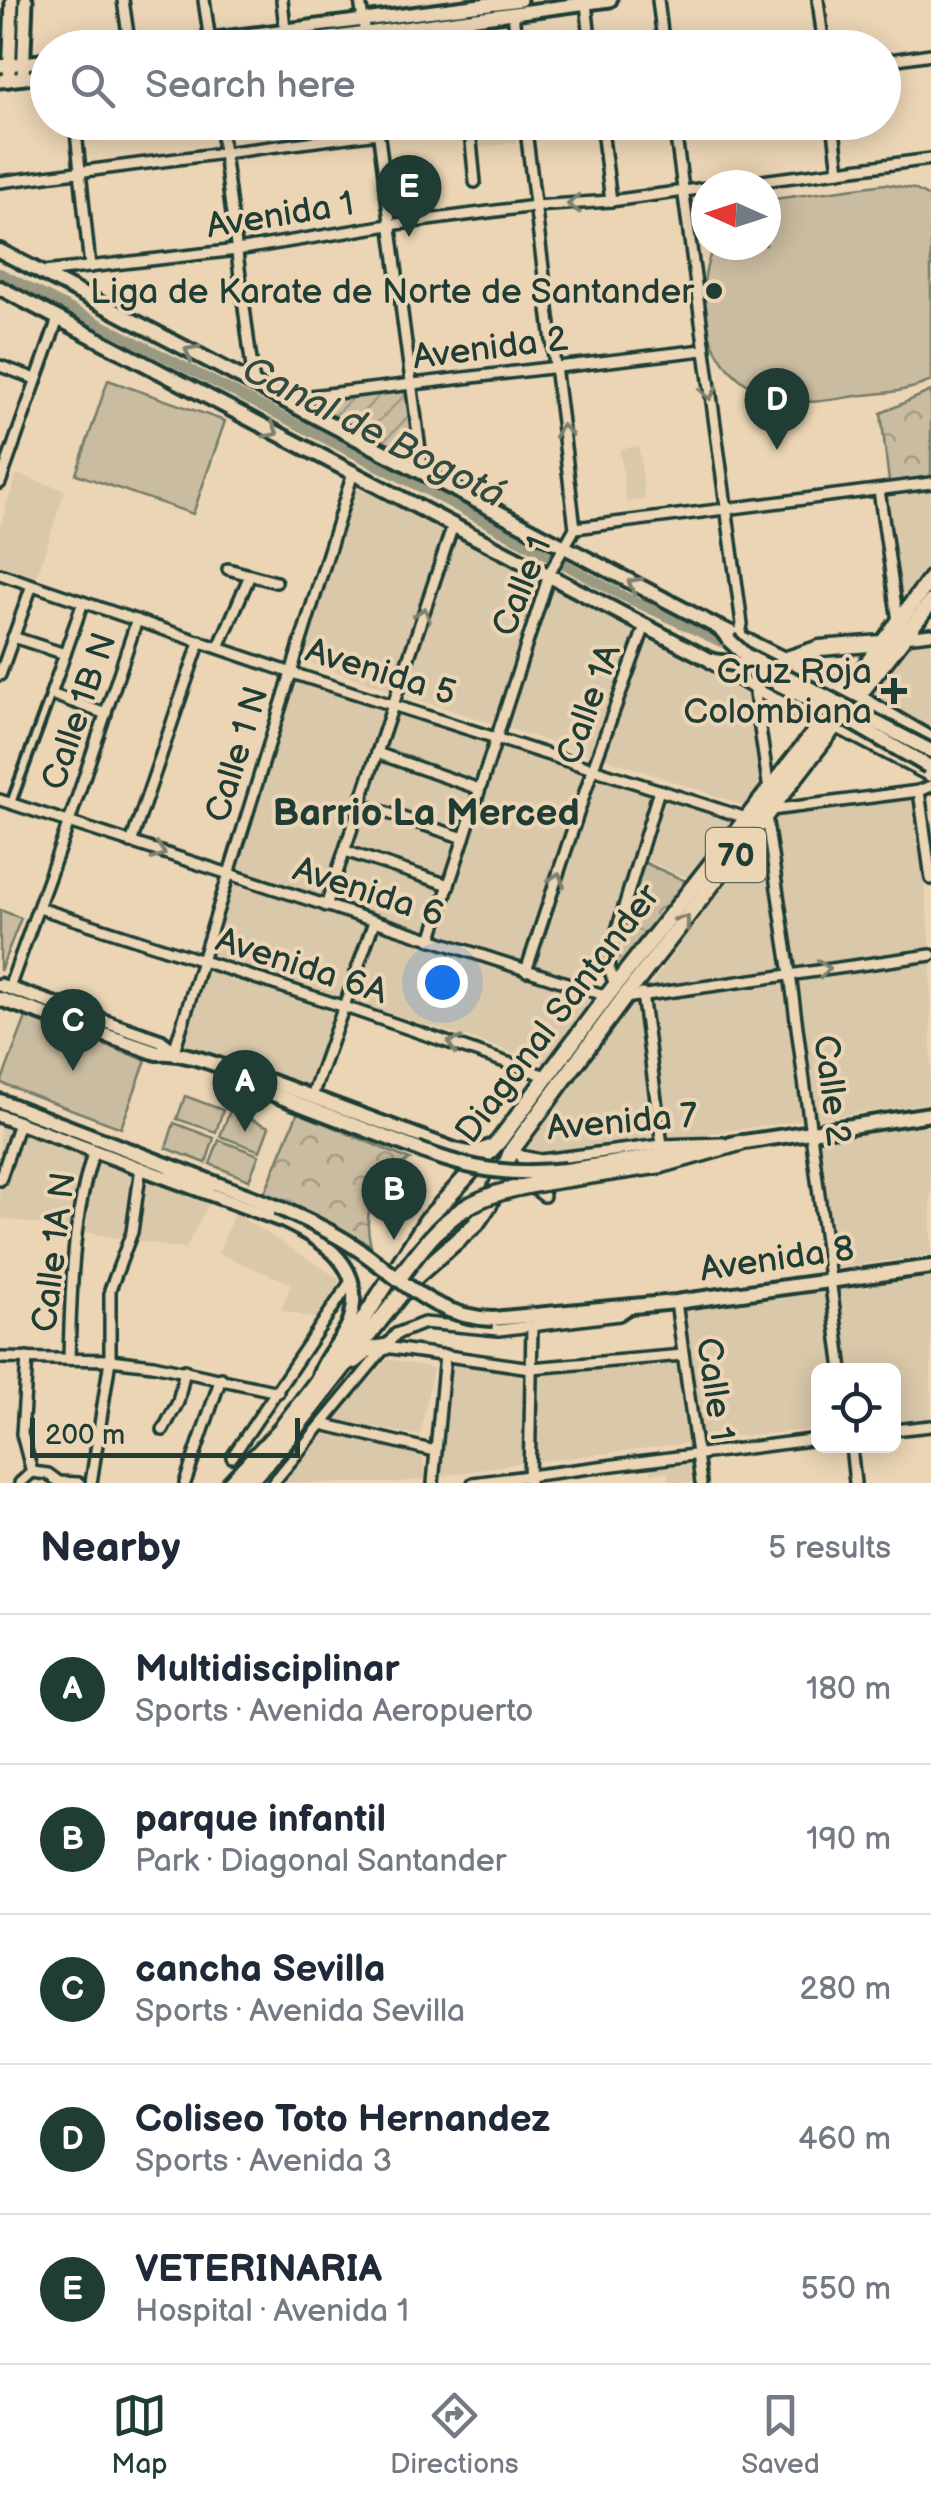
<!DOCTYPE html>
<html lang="en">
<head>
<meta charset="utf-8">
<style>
  :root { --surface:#fff; --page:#f6f6f7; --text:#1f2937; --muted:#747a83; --line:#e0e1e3; --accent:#1f3d34 }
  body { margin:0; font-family:"Balsamiq Sans",sans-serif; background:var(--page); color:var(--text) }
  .controls { position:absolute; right:30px; bottom:30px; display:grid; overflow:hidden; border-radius:15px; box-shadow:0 5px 25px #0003 }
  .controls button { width:90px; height:90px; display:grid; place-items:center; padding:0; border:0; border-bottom:2px solid var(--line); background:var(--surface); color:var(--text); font:50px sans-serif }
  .compass { position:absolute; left:691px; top:170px; width:90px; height:90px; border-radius:50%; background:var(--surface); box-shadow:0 5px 25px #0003; rotate:273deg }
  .scale { position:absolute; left:30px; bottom:25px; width:270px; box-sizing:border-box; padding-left:10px; border:5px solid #1f3d34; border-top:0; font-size:28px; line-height:35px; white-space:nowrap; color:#1f3d34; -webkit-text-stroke:8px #ebd5b5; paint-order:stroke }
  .you { position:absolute; left:442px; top:982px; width:35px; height:35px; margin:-25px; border:8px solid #fff; border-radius:50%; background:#1a73e8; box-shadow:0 0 0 15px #1a73e833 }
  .badge { display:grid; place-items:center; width:65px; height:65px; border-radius:50%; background:var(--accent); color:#fff; font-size:32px; font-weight:700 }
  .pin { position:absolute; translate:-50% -82px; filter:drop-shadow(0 2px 5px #0008) }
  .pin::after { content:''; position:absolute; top:52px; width:35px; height:30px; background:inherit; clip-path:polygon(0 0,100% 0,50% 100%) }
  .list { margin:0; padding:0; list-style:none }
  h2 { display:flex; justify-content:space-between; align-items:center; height:130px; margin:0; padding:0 40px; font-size:42px }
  h2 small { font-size:32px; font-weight:400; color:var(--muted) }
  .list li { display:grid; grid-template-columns:65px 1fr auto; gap:30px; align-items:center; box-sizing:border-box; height:150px; padding:0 40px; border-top:2px solid var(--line) }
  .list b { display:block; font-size:38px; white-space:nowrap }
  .list p { margin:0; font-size:32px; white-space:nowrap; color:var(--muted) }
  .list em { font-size:32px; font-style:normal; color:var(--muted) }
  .icon { flex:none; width:55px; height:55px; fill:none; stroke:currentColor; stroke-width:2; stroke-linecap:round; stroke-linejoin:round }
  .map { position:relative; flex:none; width:931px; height:1483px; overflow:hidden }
  .search { position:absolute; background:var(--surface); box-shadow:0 5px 25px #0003; left:30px; right:30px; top:30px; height:110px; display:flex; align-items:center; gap:25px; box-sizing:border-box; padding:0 35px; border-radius:55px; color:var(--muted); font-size:38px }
  .sheet { height:880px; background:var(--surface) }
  nav { display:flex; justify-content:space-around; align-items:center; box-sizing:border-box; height:140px; border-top:2px solid var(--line); background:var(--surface); font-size:28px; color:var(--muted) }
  nav a { display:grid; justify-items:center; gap:5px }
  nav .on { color:var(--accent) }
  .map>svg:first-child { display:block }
  .built { fill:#dac8aa }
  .park { fill:url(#park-crowns); stroke:#747c6a; stroke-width:2.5 }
  .garden { fill:url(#garden-furrows); stroke:#747c6a; stroke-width:2.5 }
  .pitch { fill:#cabca0; stroke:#747c6a; stroke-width:2.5 }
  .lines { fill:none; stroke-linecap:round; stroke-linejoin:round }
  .canal { stroke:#9a9982; stroke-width:10 }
  .pedestrian-casing { stroke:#1f3d34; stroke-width:14 }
  .minor-casing { stroke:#1f3d34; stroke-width:16 }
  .tertiary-casing { stroke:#1f3d34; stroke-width:19 }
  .secondary-casing { stroke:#1f3d34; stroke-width:20 }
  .primary-casing { stroke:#1f3d34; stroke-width:21 }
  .pedestrian { stroke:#ebd5b5; stroke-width:6 }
  .minor { stroke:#ebd5b5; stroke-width:9 }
  .tertiary { stroke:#ebd5b5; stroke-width:11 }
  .secondary { stroke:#ebd5b5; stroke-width:12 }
  .primary { stroke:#ebd5b5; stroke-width:14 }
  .secondary-bridge-casing { stroke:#1f3d34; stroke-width:20; stroke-linecap:butt }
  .primary-bridge-casing { stroke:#1f3d34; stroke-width:21; stroke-linecap:butt }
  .secondary-bridge { stroke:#ebd5b5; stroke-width:12 }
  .primary-bridge { stroke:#ebd5b5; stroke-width:14 }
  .oneway { stroke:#7b816e }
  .poi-dot { fill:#1f3d34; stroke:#ebd5b5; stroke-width:4 }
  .labels { text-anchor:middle; stroke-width:8; stroke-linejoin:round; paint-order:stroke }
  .shield { fill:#ebd5b5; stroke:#5c6b5b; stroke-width:2.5 }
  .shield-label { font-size:32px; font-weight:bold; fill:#1f3d34 }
  .street-label { font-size:35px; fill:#1f3d34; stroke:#ebd5b5 }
  .poi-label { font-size:35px; fill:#1f3d34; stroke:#ebd5b5; text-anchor:end }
  .water-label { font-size:38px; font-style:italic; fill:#314b40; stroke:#ebd5b5 }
  .neighbourhood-label { font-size:38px; font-weight:bold; fill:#1f3d34; stroke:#ebd5b5 }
</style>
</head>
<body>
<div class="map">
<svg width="931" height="1483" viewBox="0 0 931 1483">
  <defs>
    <pattern id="park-crowns" width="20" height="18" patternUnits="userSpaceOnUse" patternTransform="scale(2.5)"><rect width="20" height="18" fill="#cabca0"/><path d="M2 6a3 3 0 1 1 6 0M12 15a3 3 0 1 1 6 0" fill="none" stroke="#a39a83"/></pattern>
    <pattern id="garden-furrows" width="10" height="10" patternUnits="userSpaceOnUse" patternTransform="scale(2.5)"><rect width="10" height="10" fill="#cabca0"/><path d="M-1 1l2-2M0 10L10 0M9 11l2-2" fill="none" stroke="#a39a83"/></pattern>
  </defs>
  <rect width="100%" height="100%" fill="#ebd5b5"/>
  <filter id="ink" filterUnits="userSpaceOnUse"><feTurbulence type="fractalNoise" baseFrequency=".01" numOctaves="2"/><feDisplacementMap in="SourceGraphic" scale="20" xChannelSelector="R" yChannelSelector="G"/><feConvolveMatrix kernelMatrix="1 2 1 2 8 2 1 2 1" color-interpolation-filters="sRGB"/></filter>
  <g filter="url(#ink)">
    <g class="built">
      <polygon points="514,129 516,143 474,148 473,134"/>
      <polygon points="427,179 431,206 401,210 397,183"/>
      <polygon points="639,446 645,500 626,502 620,449"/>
      <polygon points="17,474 65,490 36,579 0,567 0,526"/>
      <polygon points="353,480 448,530 392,691 296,658"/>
      <polygon points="931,487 931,563 902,602 888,492"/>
      <polygon points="454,534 543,581 497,725 398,693"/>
      <polygon points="550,584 639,631 594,756 503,727"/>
      <polygon points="931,629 931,730 865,699 912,631"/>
      <polygon points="648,635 735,675 750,697 764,782 745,806 602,757"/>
      <polygon points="295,673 388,704 322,898 234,868"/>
      <polygon points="395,706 494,736 431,931 332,900"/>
      <polygon points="498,739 591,770 527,961 439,933"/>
      <polygon points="598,771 657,789 597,983 532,964"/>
      <polygon points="665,794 736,817 691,879 643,859 661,796"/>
      <polygon points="915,798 931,948 795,966 773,813"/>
      <polygon points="765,825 783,969 650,986 749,847"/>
      <polygon points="230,879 370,924 344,998 206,953"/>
      <polygon points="377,925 597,998 549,1064 351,1001"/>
      <polygon points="931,961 931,1103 813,1119 795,979"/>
      <polygon points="205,964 340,1007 308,1093 178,1044"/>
      <polygon points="784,980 803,1120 665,1140 646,1002"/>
      <polygon points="626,1000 638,1001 657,1140 524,1156 517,1152"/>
      <polygon points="931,1114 931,1255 836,1268 814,1131"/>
      <polygon points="0,1118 210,1201 185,1249 0,1218"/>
      <polygon points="234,1213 340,1279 323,1321 281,1310 291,1283 218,1254"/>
      <polygon points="931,1274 931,1420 894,1425 894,1370 849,1370 839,1283"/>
      <polygon points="826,1283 838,1370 818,1370 818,1429 700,1440 684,1304"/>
      <polygon points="680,1355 689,1443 534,1462 534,1374"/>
      <polygon points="388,1359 433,1368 420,1436 333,1419"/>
      <polygon points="450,1360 527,1375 524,1462 439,1477 435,1449"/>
      <polygon points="323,1428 422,1453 426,1479 391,1483 278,1483"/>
      <polygon points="689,1464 692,1483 669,1483 668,1472 651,1473 651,1467"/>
    </g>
    <g class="park">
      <polygon points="931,391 931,477 889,482 881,413"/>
      <polygon points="643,862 688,882 617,978 611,965"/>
      <path d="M298 1112 410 1160C377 1175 361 1209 371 1245L307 1211 264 1194Z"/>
    </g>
    <polygon class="garden" points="407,386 414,456 298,398"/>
    <g class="pitch">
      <path d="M885 184 914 189 931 198V381C909 391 887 393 864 395 839 398 812 405 787 400 712 386 686 311 714 245H766V202L774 199Z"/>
      <polygon points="108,380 225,421 193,514 76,474"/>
      <polygon points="0,910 21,918 0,971"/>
      <polygon points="26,1017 146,1060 121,1128 1,1083"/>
      <polygon points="185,1096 223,1110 216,1132 177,1119"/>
      <polygon points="230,1111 269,1127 260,1151 220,1136"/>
      <polygon points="174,1123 214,1138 206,1163 166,1148"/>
      <polygon points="219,1140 259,1155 249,1180 210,1164"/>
    </g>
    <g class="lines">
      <polyline class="canal" points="0,273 434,494 623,596 721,642"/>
      <defs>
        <polyline id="pedestrian" points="11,803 51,694"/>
        <g id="minor">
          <polyline points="123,0 130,48"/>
          <polyline points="204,0 211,48"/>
          <polyline points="282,0 285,29"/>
          <polyline points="360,0 367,48"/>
          <polyline points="658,0 664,48"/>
          <polyline points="818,0 824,48"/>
          <polyline points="586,3 591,48"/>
          <polyline points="513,13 517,48"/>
          <polyline points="430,24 432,48"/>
          <polyline points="416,26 418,48"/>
          <polyline points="884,61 931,54"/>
          <polyline points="75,122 90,267"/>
          <polyline points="220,122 254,384"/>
          <polyline points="377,122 423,473"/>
          <polyline points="469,122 475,182"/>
          <polyline points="601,122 611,201"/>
          <polyline points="674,122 742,624 739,638"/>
          <polyline points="833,122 839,171"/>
          <polyline points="0,182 378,133"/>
          <polyline points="731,185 931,159"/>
          <polyline points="44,272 237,250 389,225 535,206 611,201 706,188"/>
          <polyline points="0,366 36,379"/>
          <polyline points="285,399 703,350"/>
          <polyline points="0,483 58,319"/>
          <polyline points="879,490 898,621"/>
          <polyline points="575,528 931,483"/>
          <polyline points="228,569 276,582"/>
          <polyline points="0,574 289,672 746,818"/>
          <polyline points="83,602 51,694 106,714"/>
          <polyline points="13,637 65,654"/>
          <polyline points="904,637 931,634"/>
          <polyline points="219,647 250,575"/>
          <polyline points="0,675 32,585"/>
          <polyline points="754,687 769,790"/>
          <polyline points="377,753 479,789"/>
          <polyline points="919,791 931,879"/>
          <polyline points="0,800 607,996"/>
          <polyline points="360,804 464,838"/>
          <polyline points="771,810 919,791 931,786"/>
          <polyline points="766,816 790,974 842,1370"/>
          <polyline points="131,843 200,641"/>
          <polyline points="345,851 449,885"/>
          <polyline points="326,906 453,525"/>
          <polyline points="39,908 345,1007 546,1076"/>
          <polyline points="431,940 550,572 575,528 525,122"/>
          <polyline points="526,971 593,768 645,626"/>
          <polyline points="615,985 609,969 609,957 659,790"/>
          <polyline points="9,988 69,822 137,620"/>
          <polyline points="642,994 662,1145"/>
          <polyline points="624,998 931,955"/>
          <polyline points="174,1051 353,473"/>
          <polyline points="312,1096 374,922"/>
          <polyline points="512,1150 521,1156 541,1160 662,1145 723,1143"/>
          <polyline points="521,1156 529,1185 544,1196"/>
          <polyline points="0,1180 19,1123"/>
          <polyline points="676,1302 701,1483"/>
          <polyline points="385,1347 531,1368 683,1355"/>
          <polyline points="0,1358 110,1360 153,1365 278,1392"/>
          <polyline points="27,1358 22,1434 32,1472"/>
          <path d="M69 1359C71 1290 72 1217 94 1151"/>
          <polyline points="322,1424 435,1451"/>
          <polyline points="163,1430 178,1402 185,1370"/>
          <polyline points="894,1430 931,1426"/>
          <polyline points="851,1446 855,1483"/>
          <polyline points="232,1457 351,1281"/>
          <polyline points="32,1472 48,1474 59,1482 79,1483"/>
          <polyline points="20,1483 32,1472"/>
          <polyline points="91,1483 110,1360 110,1290 132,1232 141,1167"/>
          <polyline points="185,1483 221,1378"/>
          <polyline points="273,1483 396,1334 424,1323 499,1330 619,1315 628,1309"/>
          <polyline points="433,1483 445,1355"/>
          <polyline points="473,1483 818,1439"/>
          <polyline points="529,1483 532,1326"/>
        </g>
        <g id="tertiary">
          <polyline points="145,48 520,0"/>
          <polyline points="255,48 610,0"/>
          <polyline points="0,66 48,60"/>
          <polyline points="23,78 26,0"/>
          <polyline points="9,80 12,0"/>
          <polyline points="0,81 48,75"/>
          <polyline points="0,985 161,1041 174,1051"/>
          <polyline points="255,1080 270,1081 456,1150 471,1153 492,1146"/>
          <path d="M0 1116 283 1221C324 1240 367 1267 350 1320 343 1340 326 1354 319 1374"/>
        </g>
        <g id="secondary">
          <polyline points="0,251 721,629 726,636"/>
          <polyline points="0,288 712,661 721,662"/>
          <path d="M0 999 157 1053C183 1050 248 1072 265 1091L417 1149"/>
          <polyline points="0,1101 277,1207"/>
          <polyline points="731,1144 931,1114"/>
          <polyline points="566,1170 696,1150"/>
          <polyline points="173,1171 190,1185 212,1183"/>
          <polyline points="493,1319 676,1302 931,1267"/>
        </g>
        <g id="primary">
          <polyline points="721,629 847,691"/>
          <polyline points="784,660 820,648 882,643"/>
          <polyline points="712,661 820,725"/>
          <polyline points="859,698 931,740"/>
          <polyline points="837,725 931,774"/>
          <polyline points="567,1179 662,1165 740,1143"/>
          <polyline points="355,1361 368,1350 385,1347"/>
          <polyline points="230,1483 280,1430 362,1322 427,1220 499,1141 607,996 847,691 931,578"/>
          <polyline points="248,1483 288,1438 411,1281 476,1224 489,1205 512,1150 624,998 931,602"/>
        </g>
      </defs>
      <use href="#pedestrian" class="pedestrian-casing"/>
      <use href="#minor" class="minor-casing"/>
      <use href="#tertiary" class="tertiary-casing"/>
      <use href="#secondary" class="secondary-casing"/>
      <use href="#primary" class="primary-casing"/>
      <use href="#pedestrian" class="pedestrian"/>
      <use href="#minor" class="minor"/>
      <use href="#tertiary" class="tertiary"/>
      <use href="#secondary" class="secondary"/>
      <use href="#primary" class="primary"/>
      <defs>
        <g id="secondary-bridge">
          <polyline points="729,640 745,655 931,751"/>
          <polyline points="722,662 741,665 834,712 928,766"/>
          <path d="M417 1149C471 1170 508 1176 566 1170"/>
          <path d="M277 1207C304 1219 331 1231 355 1247 403 1279 432 1317 493 1319"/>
        </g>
        <path id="primary-bridge" d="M402 1274C456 1200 479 1193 567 1179"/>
      </defs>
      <use href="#secondary-bridge" class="secondary-bridge-casing"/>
      <use href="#primary-bridge" class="primary-bridge-casing"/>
      <use href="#secondary-bridge" class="secondary-bridge"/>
      <use href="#primary-bridge" class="primary-bridge"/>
    </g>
    <defs><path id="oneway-chevron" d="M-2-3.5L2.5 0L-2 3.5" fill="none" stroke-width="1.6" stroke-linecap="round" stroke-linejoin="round" transform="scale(2.5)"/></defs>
    <g class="oneway">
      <use href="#oneway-chevron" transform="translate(574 204) rotate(176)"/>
      <use href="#oneway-chevron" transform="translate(191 352) rotate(-152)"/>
      <use href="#oneway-chevron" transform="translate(709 393) rotate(82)"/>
      <use href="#oneway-chevron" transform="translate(272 431) rotate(28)"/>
      <use href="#oneway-chevron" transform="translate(563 431) rotate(-97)"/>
      <use href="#oneway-chevron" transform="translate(634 584) rotate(-152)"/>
      <use href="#oneway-chevron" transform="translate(423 614) rotate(-72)"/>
      <use href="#oneway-chevron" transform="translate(159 852) rotate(18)"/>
      <use href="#oneway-chevron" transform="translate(557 879) rotate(-72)"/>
      <use href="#oneway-chevron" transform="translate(684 921) rotate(-52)"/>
      <use href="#oneway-chevron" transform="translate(824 969) rotate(-8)"/>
      <use href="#oneway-chevron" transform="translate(454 1044) rotate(-161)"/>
    </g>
  </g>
  <g class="poi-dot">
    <circle cx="714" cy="291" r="10"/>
    <path d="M889 676h10v10h10v10h-10v10h-10v-10h-10v-10h10z"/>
  </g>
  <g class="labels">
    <rect class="shield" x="706" y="828" width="60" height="54" rx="8"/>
    <g class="shield-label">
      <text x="736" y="866">70</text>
    </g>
    <g class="street-label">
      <text transform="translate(280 214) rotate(-9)" y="12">Avenida 1</text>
      <text transform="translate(490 347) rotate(-7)" y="12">Avenida 2</text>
      <text transform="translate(521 586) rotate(-68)" y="12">Calle 1</text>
      <text transform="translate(381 671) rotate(17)" y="12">Avenida 5</text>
      <text transform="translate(588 704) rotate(-70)" y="12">Calle 1A</text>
      <text transform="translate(78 711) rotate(-71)" y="12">Calle 1B N</text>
      <text transform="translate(236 754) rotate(-73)" y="12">Calle 1 N</text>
      <text transform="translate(369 891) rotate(18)" y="12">Avenida 6</text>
      <text transform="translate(302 965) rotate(18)" y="12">Avenida 6A</text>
      <text transform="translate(557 1013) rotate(-53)" y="12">Diagonal Santander</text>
      <text transform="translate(833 1090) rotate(83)" y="12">Calle 2</text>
      <text transform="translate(622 1121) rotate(-5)" y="12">Avenida 7</text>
      <text transform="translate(53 1252) rotate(-83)" y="12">Calle 1A N</text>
      <text transform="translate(777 1258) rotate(-8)" y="12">Avenida 8</text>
      <text transform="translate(716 1389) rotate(82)" y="12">Calle 1</text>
    </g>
    <g class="poi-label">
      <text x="694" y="303">Liga de Karate de Norte de Santander</text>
      <text x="872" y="683">Cruz Roja<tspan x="872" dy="40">Colombiana</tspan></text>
    </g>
    <g class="water-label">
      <text transform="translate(374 431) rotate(27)" y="13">Canal de Bogotá</text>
    </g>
    <g class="neighbourhood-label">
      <text x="426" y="825">Barrio La Merced</text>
    </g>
  </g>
</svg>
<div class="controls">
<button><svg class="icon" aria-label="locate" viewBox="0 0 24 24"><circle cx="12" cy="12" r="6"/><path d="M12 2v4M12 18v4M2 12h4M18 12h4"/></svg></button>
</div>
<svg class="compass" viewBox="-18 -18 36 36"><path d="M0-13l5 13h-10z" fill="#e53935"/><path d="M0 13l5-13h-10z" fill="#747a83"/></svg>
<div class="scale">200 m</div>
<div class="you"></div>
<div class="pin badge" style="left:245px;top:1132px">A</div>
<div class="pin badge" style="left:394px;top:1240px">B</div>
<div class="pin badge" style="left:73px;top:1071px">C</div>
<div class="pin badge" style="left:777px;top:450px">D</div>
<div class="pin badge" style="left:409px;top:237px">E</div>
<div class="search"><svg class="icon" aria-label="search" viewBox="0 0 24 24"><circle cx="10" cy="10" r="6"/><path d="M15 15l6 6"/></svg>Search here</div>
</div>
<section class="sheet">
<h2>Nearby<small>5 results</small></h2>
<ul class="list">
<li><span class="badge">A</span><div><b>Multidisciplinar</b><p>Sports · Avenida Aeropuerto</p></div><em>180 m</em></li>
<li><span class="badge">B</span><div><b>parque infantil</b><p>Park · Diagonal Santander</p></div><em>190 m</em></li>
<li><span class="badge">C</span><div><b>cancha Sevilla</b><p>Sports · Avenida Sevilla</p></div><em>280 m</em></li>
<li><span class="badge">D</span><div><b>Coliseo Toto Hernandez</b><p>Sports · Avenida 3</p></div><em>460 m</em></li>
<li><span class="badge">E</span><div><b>VETERINARIA</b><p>Hospital · Avenida 1</p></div><em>550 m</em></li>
</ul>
</section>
<nav>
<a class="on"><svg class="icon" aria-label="map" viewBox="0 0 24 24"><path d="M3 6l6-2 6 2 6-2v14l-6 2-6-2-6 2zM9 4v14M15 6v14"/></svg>Map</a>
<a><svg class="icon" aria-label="directions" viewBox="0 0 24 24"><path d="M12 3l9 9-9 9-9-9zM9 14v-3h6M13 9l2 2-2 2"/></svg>Directions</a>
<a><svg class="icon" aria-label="saved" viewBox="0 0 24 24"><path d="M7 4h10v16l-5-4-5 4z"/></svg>Saved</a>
</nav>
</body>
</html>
